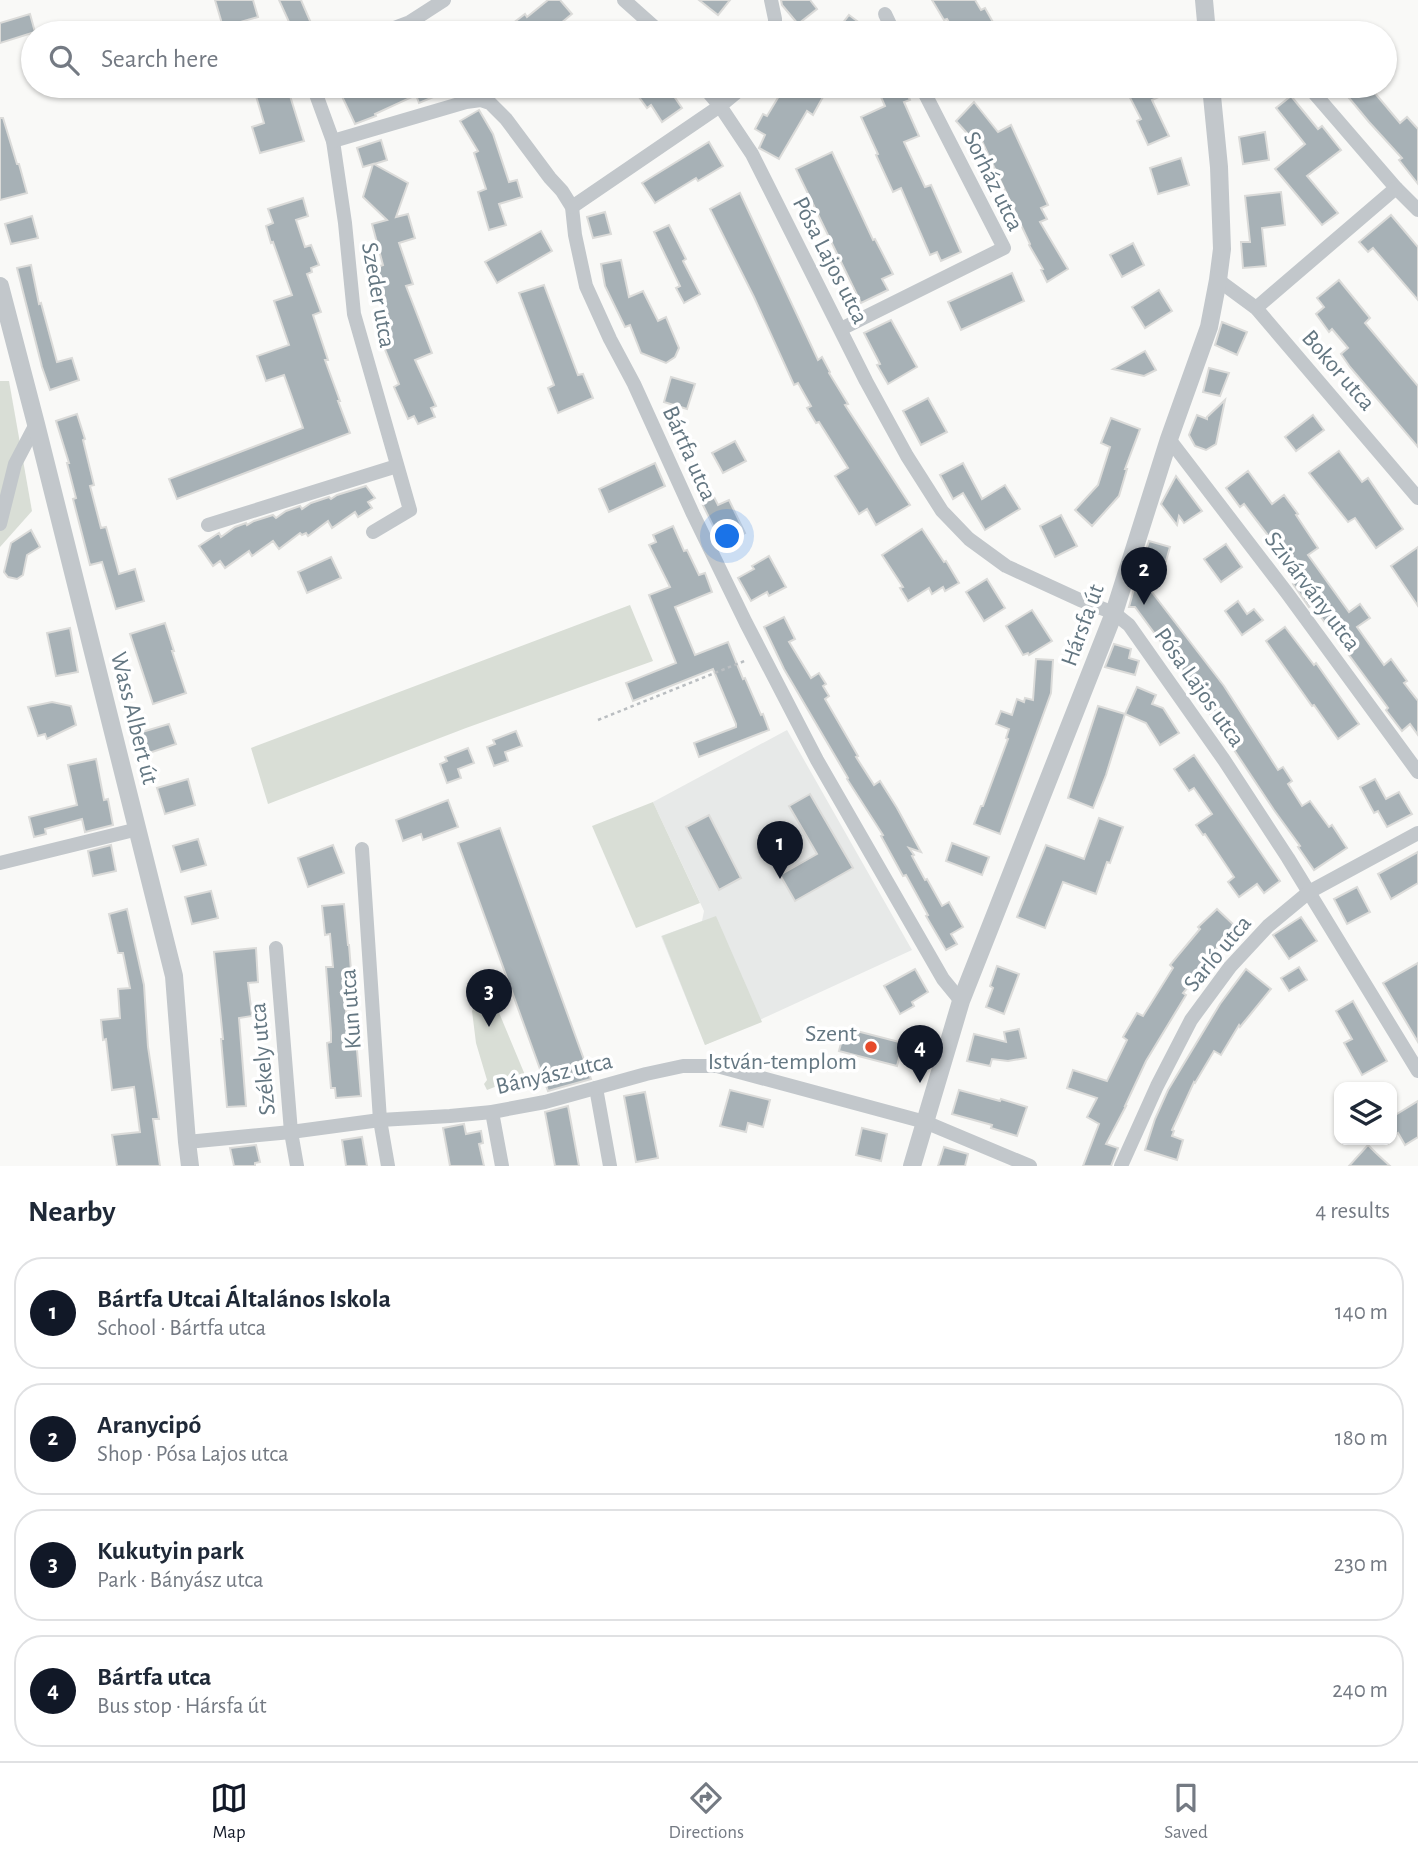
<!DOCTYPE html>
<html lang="en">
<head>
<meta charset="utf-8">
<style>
  :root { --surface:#fff; --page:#f2f2f3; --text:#1f2937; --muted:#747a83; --line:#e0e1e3; --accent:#111827 }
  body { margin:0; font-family:"Alegreya Sans",sans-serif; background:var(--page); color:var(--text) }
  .controls { position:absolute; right:21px; bottom:21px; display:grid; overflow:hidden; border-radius:14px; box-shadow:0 2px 5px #0004 }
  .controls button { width:63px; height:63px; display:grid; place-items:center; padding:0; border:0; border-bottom:2px solid var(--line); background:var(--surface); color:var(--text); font:35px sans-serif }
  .you { position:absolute; left:728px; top:537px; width:24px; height:24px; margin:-18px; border:5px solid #fff; border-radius:50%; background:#1a73e8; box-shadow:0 0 0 10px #1a73e833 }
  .badge { display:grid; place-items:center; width:46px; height:46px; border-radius:50%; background:var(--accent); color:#fff; font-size:23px; font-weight:700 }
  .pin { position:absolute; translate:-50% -58px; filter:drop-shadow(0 2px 4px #0008) }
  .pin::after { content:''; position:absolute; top:37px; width:24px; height:21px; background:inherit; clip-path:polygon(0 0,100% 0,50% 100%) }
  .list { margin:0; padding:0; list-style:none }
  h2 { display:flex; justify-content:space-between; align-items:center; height:91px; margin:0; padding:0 28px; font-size:30px }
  h2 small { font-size:23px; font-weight:400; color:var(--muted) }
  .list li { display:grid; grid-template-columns:46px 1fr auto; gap:21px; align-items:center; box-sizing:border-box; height:112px; margin:0 14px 14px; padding:0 14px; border:2px solid var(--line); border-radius:28px }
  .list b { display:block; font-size:26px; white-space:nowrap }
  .list p { margin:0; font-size:23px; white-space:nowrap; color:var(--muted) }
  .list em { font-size:23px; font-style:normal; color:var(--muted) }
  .icon { flex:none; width:38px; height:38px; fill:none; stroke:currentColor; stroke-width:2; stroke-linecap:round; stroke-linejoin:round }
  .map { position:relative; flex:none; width:1418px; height:1166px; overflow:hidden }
  .search { position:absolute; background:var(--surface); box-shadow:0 2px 5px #0004; left:21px; right:21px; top:21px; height:77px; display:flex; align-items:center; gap:18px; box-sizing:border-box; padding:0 24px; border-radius:38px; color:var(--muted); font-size:26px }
  .sheet { height:595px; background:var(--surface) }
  nav { display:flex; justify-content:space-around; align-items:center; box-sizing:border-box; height:98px; border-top:2px solid var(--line); background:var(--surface); font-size:19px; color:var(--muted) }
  nav a { display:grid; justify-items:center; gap:4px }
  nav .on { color:var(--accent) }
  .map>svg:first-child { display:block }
  .built { fill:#e7e9e8 }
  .green { fill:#d9ded6 }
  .building { fill:#a7b1b6; stroke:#dbdbd9; stroke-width:2 }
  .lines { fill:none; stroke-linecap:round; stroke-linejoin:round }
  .path { stroke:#babec1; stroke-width:2.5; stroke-dasharray:3.5 3.5; stroke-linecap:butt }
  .minor { stroke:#c2c7cb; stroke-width:14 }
  .tertiary { stroke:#c2c7cb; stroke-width:18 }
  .poi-dot { fill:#e64a2a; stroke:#fff; stroke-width:2.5 }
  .labels { text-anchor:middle; stroke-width:7; stroke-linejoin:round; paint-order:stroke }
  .street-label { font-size:24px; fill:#647782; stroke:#fff }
  .poi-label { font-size:24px; fill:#647782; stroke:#fff; text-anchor:end }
</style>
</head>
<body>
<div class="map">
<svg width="1418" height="1166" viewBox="0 0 1418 1166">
  <rect width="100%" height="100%" fill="#f9f9f7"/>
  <polygon class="built" points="787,730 912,950 705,1045 661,936 702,921 704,911 653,802"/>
  <g class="green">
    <polygon points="0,381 9,381 32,511 0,547"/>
    <polygon points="630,605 653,661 466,728 268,804 251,748"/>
    <polygon points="653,802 700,903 636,928 592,826"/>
    <polygon points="716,916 762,1022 705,1045 662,936"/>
    <polygon points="490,991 525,1075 487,1090 484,1084 487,1080 476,1043 472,1011 481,994"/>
  </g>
  <g class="building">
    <polygon points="215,0 253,0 258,17 223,27"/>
    <polygon points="279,0 301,0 314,30 307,33 294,33"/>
    <polygon points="548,0 560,0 572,14 549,33 519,33 512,24 525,14 527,17"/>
    <polygon points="699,0 730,0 718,15"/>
    <polygon points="781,0 810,0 817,9 798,24 782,5"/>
    <polygon points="932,0 975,0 981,10 985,8 994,24 979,33 955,33 947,19 944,20"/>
    <polygon points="30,14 35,32 0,43 0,23"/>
    <polygon points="849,15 873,33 835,33"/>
    <polygon points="253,86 287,86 304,141 260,153 252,127 264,123"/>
    <polygon points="349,86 460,86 419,103 416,95 375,114 376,116 355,124 339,90"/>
    <polygon points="631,86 660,86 664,92 669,89 682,108 662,122 651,105 647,108"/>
    <polygon points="785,86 829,86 813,115 807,111 779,159 759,148 765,135 755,129 763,114 767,116"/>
    <polygon points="904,86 910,100 904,102 919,136 904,142 925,187 931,185 961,252 941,261 937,252 930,255 901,188 893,192 876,155 878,154 861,117 885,106 881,97"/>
    <polygon points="1124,86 1158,86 1163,95 1152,100 1169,136 1148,145 1137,121 1141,119"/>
    <polygon points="1339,86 1369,86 1400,123 1407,117 1418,129 1418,184 1399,160 1402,158 1369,122"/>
    <polygon points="1291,96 1318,129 1322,126 1341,150 1307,176 1338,213 1322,225 1275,169 1305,144 1276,108"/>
    <polygon points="974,102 998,132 1011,125 1048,205 1041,208 1047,219 1040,222 1068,269 1047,282 1041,270 1043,269 1029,245 1030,244 981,139 975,142 956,121"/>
    <polygon points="479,110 493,134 509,182 517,180 522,197 499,204 506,225 489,230 478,192 486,189 474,153 478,151 460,121"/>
    <polygon points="0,118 3,118 17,164 19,164 27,193 0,200"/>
    <polygon points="1265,132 1269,160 1243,164 1239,137"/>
    <polygon points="381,140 387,160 374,164 408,183 396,217 408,214 415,238 399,243 413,284 406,286 432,353 415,360 436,406 431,408 435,417 418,424 414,416 408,419 394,387 399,384 384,347 388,345 375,311 384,308 371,269 383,265 372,224 387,220 363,197 373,164 363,167 357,148"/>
    <polygon points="709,142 723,166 698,181 696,178 655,203 642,183"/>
    <polygon points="832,152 873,240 875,239 893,274 882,279 888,290 861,303 796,169"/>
    <polygon points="1181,158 1189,185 1158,194 1150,168"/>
    <polygon points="1281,192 1285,225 1262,228 1266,266 1243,268 1241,242 1250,242 1245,196"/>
    <polygon points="740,193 818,360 822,357 830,372 829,373 848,404 845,405 910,505 876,525 867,509 859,514 835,476 848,468 819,422 816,423 807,408 811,406 798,383 794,385 754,297 710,209"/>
    <polygon points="303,198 308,216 296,220 305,247 311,245 319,265 311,268 312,272 307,274 321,312 313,315 328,360 325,360 340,401 338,401 350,433 177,499 169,479 303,428 284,375 266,381 257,356 289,345 274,301 292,295 273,242 271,243 266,226 273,223 268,209"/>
    <polygon points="605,212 611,234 593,238 587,217"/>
    <polygon points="1391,215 1418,247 1418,300 1373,248 1368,252 1359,242"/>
    <polygon points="32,216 38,238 11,244 5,224"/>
    <polygon points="669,225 686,259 683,261 700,294 684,303 676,288 680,286 654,232"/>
    <polygon points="541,231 552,251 497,283 485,262"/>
    <polygon points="1133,243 1144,265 1122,277 1110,255"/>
    <polygon points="621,260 629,297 643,291 658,321 666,317 679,348 675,357 666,363 641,353 630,325 625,327 605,286 601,264"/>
    <polygon points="31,265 39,304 41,303 57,362 72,358 79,380 50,390 42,367 17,268"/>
    <polygon points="1012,273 1024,301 961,330 948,302"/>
    <polygon points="1339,280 1370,318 1365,323 1418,386 1418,447 1350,367 1341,354 1348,348 1332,329 1329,332 1316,314 1324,307 1317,298"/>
    <polygon points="544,285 578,375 583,374 593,398 558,413 548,388 554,385 519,293"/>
    <polygon points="1159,290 1172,311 1145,328 1132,307"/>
    <polygon points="891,320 917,367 888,384 877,365 880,364 864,333"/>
    <polygon points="1222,322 1247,332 1237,355 1215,345"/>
    <polygon points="1145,351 1156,370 1144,376 1113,369"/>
    <polygon points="1209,368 1229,373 1220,396 1203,392"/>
    <polygon points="671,377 695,384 687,409 664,402"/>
    <polygon points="928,398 947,432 921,445 903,411"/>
    <polygon points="1225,400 1216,444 1206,450 1195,446 1189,435 1197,415 1207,419 1207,417"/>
    <polygon points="77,414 85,439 83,440 94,485 90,486 101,528 106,527 119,574 135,569 144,601 116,609 102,562 90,565 73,499 76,498 67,463 69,463 56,421"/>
    <polygon points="1313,415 1324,430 1296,451 1285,437"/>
    <polygon points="1111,418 1140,429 1125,469 1127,469 1119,496 1092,526 1075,510 1098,485 1110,447 1101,443"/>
    <polygon points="735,441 746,461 723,473 712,453"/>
    <polygon points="1339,451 1362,482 1368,478 1403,529 1376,548 1355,518 1348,522 1309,473"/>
    <polygon points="655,463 665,486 609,512 599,489"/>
    <polygon points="963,463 982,499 1005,485 1020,509 985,530 963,493 953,499 940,475"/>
    <polygon points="1248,471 1272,504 1284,495 1298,514 1296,515 1318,548 1308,555 1349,612 1360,604 1370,618 1357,627 1384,665 1391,659 1407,681 1404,683 1418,701 1418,735 1410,724 1402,731 1386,710 1388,708 1312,605 1309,607 1293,584 1297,581 1275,548 1277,547 1244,504 1240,507 1226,488"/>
    <polygon points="1176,476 1202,511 1184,523 1179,516 1177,525 1161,504"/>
    <polygon points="366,486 375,498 368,502 372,508 358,517 355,512 332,528 328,521 308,536 306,533 302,535 300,533 279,549 273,541 252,556 249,551 225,568 220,561 213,566 199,546 219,533 221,537 235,527 246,523 247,525 254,521 273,515 276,518 286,511 300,506 302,509 311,503 329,497 331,499 337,495"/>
    <polygon points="713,495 718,505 729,500 745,533 732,540 730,535 720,540 701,501"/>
    <polygon points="1061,515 1077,546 1055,557 1040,526"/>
    <polygon points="673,526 684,551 687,550 699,575 705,573 712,592 675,607 695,655 728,642 743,679 745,678 761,715 763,714 769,730 699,757 694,743 736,727 736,724 713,669 633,701 626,683 676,663 649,595 670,587 649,545 656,542 653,535"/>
    <polygon points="922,529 944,562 946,561 959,583 945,591 943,587 932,594 929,588 908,601 900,588 903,587 882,555"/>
    <polygon points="31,530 40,547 27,555 23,575 17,579 8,577 4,572 11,543"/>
    <polygon points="1149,541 1170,547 1162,575 1140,568"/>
    <polygon points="1226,544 1242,567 1221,582 1204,559"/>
    <polygon points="1418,547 1418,606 1391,566"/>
    <polygon points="769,556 786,587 769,596 767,592 751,601 738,578 754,569 752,566"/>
    <polygon points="331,557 341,578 307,593 298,572"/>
    <polygon points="1138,574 1224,686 1278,770 1283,767 1292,781 1288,784 1302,806 1310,801 1329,827 1332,825 1347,848 1314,870 1298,847 1300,846 1274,810 1175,661 1135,607 1129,607"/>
    <polygon points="987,579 1005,608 984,621 966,592"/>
    <polygon points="1238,601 1247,614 1254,609 1263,620 1242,635 1225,611"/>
    <polygon points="1032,610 1052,641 1029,655 1028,653 1023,655 1006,626"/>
    <polygon points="784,617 795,639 789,642 811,678 819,673 826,684 823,686 829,696 825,699 858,756 856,757 874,785 880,781 897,808 921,852 909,848 914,855 912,856 925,880 927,879 942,906 949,902 963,927 951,934 957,944 946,950 926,916 928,915 906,875 903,876 881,836 883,835 847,779 848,778 784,669 764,627"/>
    <polygon points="165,623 174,651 172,651 186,693 153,704 130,634"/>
    <polygon points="1285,627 1314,665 1316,663 1359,724 1338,739 1314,705 1312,706 1266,641"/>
    <polygon points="70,628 78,672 56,676 47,633"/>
    <polygon points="1114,644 1131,649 1129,658 1139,661 1135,675 1105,667"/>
    <polygon points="1036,659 1053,660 1051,693 1000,834 974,824 981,806 983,806 1008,739 1006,738 1009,729 996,724 1001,711 1012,715 1017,699 1024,702 1025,698 1033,700"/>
    <polygon points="1137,687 1156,695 1152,704 1163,708 1179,733 1160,745 1146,723 1125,714"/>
    <polygon points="52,702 71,706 76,725 47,739 45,734 38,736 28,707"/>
    <polygon points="1098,706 1125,714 1106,775 1093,808 1068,798"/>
    <polygon points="169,724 176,744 149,753 142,732"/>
    <polygon points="516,731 522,746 505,752 508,761 494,766 487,747 495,744 493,740"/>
    <polygon points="468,748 474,763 458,769 461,778 447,783 440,764 447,761 445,757"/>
    <polygon points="1194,755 1280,881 1264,893 1257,884 1239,897 1228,882 1234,877 1205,834 1203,835 1196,825 1212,814 1194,788 1189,791 1174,769"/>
    <polygon points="96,759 104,800 108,799 113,825 85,832 82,819 45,829 46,834 34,837 29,817 77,805 68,765"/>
    <polygon points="188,779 195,805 165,814 157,788"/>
    <polygon points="1375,779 1386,799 1399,792 1412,814 1387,827 1378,811 1374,813 1360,787"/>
    <polygon points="810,794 853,868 795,901 780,875 817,854 789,806"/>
    <polygon points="448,800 458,827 423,840 421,834 403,841 396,820"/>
    <polygon points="709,815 741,878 719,890 686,827"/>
    <polygon points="1099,818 1123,827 1110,863 1107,862 1096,894 1063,882 1045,928 1017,917 1046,845 1084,859"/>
    <polygon points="500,828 591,1079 548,1091 458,843"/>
    <polygon points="198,839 206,865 181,872 173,846"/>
    <polygon points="952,843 989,857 982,875 946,861"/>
    <polygon points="111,845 116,871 93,876 88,851"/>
    <polygon points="333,845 344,873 308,887 298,858"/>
    <polygon points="1418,852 1418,883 1391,899 1378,874"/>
    <polygon points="1357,887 1370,912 1347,924 1334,899"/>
    <polygon points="211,891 218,918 192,924 185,897"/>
    <polygon points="344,904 348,945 349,945 354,1009 346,1010 349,1040 356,1039 361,1096 336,1098 335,1088 331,1088 327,1043 331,1042 331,1032 326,967 333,967 330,934 325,935 322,906"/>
    <polygon points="127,909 144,985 148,1047 159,1119 153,1119 160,1166 117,1166 112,1135 140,1132 134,1087 112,1090 106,1039 103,1040 101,1020 120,1018 118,989 130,988 123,953 118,953 109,914"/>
    <polygon points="1217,909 1237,928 1207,958 1210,961 1183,993 1186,995 1146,1061 1125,1106 1126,1106 1106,1144 1118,1148 1111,1166 1083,1166 1099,1124 1087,1117 1097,1098 1067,1088 1073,1070 1107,1081 1127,1040 1123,1037 1137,1013 1143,1016 1173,968 1170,965 1200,929 1198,927"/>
    <polygon points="1301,917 1317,941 1289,959 1273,935"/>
    <polygon points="256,948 258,982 248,983 252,1016 239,1018 246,1106 227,1107 221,1039 223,1039 214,952"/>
    <polygon points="1418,963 1418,1042 1383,983"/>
    <polygon points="997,966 1019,974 1004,1014 986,1007 993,988 990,986"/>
    <polygon points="1299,967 1307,980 1289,991 1281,978"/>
    <polygon points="915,969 928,992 912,1002 914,1006 900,1014 884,986"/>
    <polygon points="1246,969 1271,989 1240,1027 1239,1025 1221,1055 1214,1051 1195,1083 1194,1082 1172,1130 1174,1131 1172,1136 1183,1140 1177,1160 1145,1150 1155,1119 1168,1090 1220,1004"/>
    <polygon points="1353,1001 1387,1061 1362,1075 1344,1043 1352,1039 1336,1011"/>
    <polygon points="845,1028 903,1043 897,1066 839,1051"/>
    <polygon points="1019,1029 1026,1058 1008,1061 992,1059 990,1066 967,1061 974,1034 1006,1042 1004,1032"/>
    <polygon points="730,1090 770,1100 763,1127 748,1123 746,1132 720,1126"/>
    <polygon points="959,1090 1000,1101 1001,1099 1027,1107 1017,1136 991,1128 992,1125 952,1114"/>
    <polygon points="645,1092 658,1158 636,1162 624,1096"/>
    <polygon points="1418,1101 1418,1137 1405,1145 1398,1133 1392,1137 1392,1117"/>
    <polygon points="568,1106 579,1166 555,1166 545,1112"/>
    <polygon points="464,1124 466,1134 481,1131 483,1143 479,1144 484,1166 450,1166 443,1128"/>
    <polygon points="862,1128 887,1134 881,1161 856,1155"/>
    <polygon points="362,1137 367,1166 346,1166 342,1140"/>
    <polygon points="256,1145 260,1162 255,1163 255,1166 234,1166 230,1148"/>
    <polygon points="1368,1145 1376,1153 1390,1166 1349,1166"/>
    <polygon points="944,1147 968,1154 965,1166 938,1166"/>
  </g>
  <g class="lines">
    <polyline class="path" points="598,720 747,660"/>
    <g class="minor">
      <polyline points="624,0 661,33"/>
      <polyline points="771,0 775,19 775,33"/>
      <polyline points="885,14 894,33"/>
      <polyline points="381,33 410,22 444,0"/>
      <polyline points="313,86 333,141 345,223 354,314 410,510 373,532"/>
      <polyline points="744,86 720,106 752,154 866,381 907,456 942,511 969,539 1006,566 1080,600 1114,613 1129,625 1224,760 1288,858 1418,1071"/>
      <polyline points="1308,86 1396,188 1418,210"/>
      <polyline points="333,141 466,102 481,100 490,103 506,119 550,178 562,191 572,207 575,235 586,286 610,339 634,384 693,514 746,623 817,760 943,979 961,1001"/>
      <polyline points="572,207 720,106 703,86"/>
      <polyline points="1218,280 1256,308 1418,498"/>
      <polyline points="1256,308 1396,188"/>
      <polyline points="841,329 1004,248 921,86"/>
      <polyline points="1169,439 1287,593 1418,772"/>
      <polyline points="0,524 15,464 36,424"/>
      <polyline points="208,525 397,466"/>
      <polyline points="362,849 380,1120 388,1166"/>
      <polyline points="0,863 138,829"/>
      <polyline points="276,948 291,1132 297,1166"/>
      <polyline points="596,1088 610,1166"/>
      <polyline points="492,1112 502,1166"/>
      <polyline points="187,1142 291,1132 380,1120 450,1116 492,1112 545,1102 646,1074 683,1066 717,1066 925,1122 1030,1166"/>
      <polyline points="1121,1166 1157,1086 1191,1020 1230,967 1268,926 1309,892 1418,833"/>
    </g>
    <g class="tertiary">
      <polyline points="1204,0 1207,33"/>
      <polyline points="0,286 36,424 174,976 187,1142 190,1166"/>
      <polyline points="912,1166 961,1001 1114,613 1169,439 1209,327 1218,280 1222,249 1219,167 1211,86"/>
    </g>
  </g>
  <circle class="poi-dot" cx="871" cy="1047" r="7"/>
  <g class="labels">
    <g class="street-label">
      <text transform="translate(994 181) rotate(64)" y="8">Sorház utca</text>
      <text transform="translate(831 260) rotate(63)" y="8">Pósa Lajos utca</text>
      <text transform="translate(379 295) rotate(80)" y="8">Szeder utca</text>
      <text transform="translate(1339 370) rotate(49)" y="8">Bokor utca</text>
      <text transform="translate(690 453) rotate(66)" y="8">Bártfa utca</text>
      <text transform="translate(1313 591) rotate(53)" y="8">Szivárvány utca</text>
      <text transform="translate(1082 625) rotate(-70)" y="8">Hársfa út</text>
      <text transform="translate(1200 687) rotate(55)" y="8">Pósa Lajos utca</text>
      <text transform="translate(135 718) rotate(76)" y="8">Wass Albert út</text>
      <text transform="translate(1217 953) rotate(-50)" y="8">Sarló utca</text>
      <text transform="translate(350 1009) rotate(-94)" y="8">Kun utca</text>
      <text transform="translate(262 1059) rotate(-95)" y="8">Székely utca</text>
      <text transform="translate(554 1073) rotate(-13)" y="8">Bányász utca</text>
    </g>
    <g class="poi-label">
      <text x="857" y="1041">Szent<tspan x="857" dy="28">István-templom</tspan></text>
    </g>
  </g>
</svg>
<div class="controls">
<button><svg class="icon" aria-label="layers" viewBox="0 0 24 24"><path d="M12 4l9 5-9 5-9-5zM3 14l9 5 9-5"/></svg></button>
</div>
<div class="you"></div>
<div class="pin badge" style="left:780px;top:879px">1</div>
<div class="pin badge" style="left:1144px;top:605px">2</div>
<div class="pin badge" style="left:489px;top:1027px">3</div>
<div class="pin badge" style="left:920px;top:1083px">4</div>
<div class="search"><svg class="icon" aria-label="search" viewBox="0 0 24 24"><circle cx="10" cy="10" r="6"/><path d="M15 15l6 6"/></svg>Search here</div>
</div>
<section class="sheet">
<h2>Nearby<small>4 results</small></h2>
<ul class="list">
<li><span class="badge">1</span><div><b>Bártfa Utcai Általános Iskola</b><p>School · Bártfa utca</p></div><em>140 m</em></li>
<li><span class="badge">2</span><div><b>Aranycipó</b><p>Shop · Pósa Lajos utca</p></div><em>180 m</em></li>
<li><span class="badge">3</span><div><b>Kukutyin park</b><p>Park · Bányász utca</p></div><em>230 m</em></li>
<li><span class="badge">4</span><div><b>Bártfa utca</b><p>Bus stop · Hársfa út</p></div><em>240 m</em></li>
</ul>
</section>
<nav>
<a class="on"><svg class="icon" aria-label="map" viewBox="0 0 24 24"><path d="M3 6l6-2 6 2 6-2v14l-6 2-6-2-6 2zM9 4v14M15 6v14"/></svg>Map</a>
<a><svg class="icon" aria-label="directions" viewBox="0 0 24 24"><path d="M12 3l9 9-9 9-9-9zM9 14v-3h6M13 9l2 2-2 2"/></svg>Directions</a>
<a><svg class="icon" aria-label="saved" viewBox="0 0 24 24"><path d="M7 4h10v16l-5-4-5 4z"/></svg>Saved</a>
</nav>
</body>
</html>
